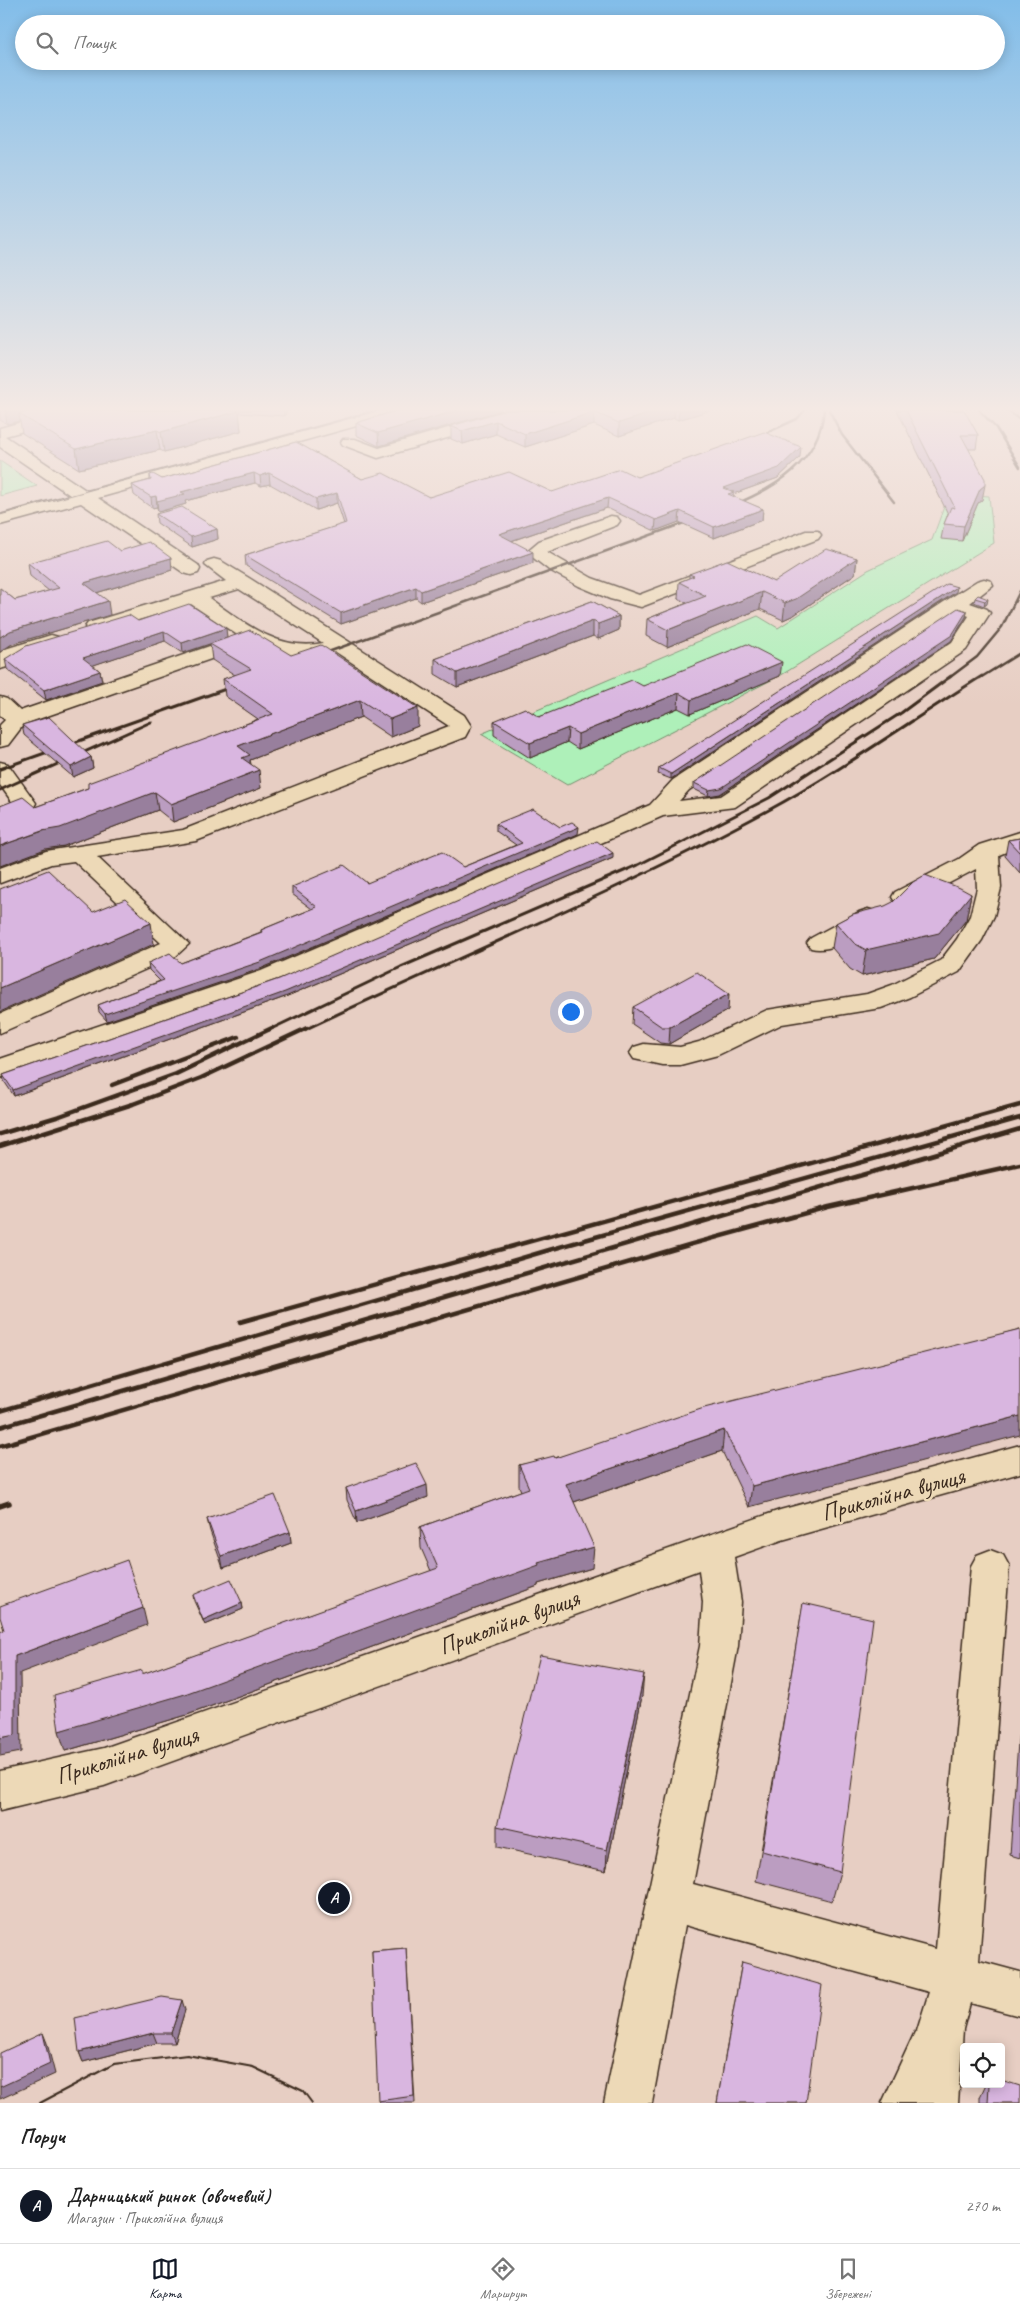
<!DOCTYPE html>
<html lang="uk">
<head>
<meta charset="utf-8">
<style>
  :root { --surface:#fff; --page:#f6f6f6; --text:#222; --muted:#767676; --line:#e0e0e0; --accent:#111827 }
  body { margin:0; font-family:Caveat,sans-serif; background:var(--page); color:var(--text) }
  .controls { position:absolute; right:15px; bottom:15px; display:grid; overflow:hidden; border-radius:5px; box-shadow:0 2px 12px #0003 }
  .controls button { width:45px; height:45px; display:grid; place-items:center; padding:0; border:0; border-bottom:1px solid var(--line); background:var(--surface); color:var(--text); font:25px sans-serif }
  .you { position:absolute; left:570px; top:1011px; width:18px; height:18px; margin:-12px; border:4px solid #fff; border-radius:50%; background:#1a73e8; box-shadow:0 0 0 8px #1a73e833 }
  .badge { display:grid; place-items:center; width:32px; height:32px; border-radius:50%; background:var(--accent); color:#fff; font-size:16px; font-weight:700 }
  .pin { position:absolute; translate:-50% -50%; border:2px solid #fff; box-shadow:0 1px 5px #0006 }
  .list { margin:0; padding:0; list-style:none }
  h2 { display:flex; justify-content:space-between; align-items:center; height:65px; margin:0; padding:0 20px; font-size:21px }
  h2 small { font-size:16px; font-weight:400; color:var(--muted) }
  .list li { display:grid; grid-template-columns:32px 1fr auto; gap:15px; align-items:center; box-sizing:border-box; height:75px; padding:0 20px; border-top:1px solid var(--line) }
  .list b { display:block; font-size:19px; white-space:nowrap }
  .list p { margin:0; font-size:16px; white-space:nowrap; color:var(--muted) }
  .list em { font-size:16px; font-style:normal; color:var(--muted) }
  .icon { flex:none; width:28px; height:28px; fill:none; stroke:currentColor; stroke-width:2; stroke-linecap:round; stroke-linejoin:round }
  .map { position:relative; flex:none; width:1020px; height:2103px; overflow:hidden }
  .search { position:absolute; background:var(--surface); box-shadow:0 2px 12px #0003; left:15px; right:15px; top:15px; height:55px; display:flex; align-items:center; gap:12px; box-sizing:border-box; padding:0 18px; border-radius:28px; color:var(--muted); font-size:19px }
  .sheet { height:140px; background:var(--surface) }
  nav { display:flex; justify-content:space-around; align-items:center; box-sizing:border-box; height:70px; border-top:1px solid var(--line); background:var(--surface); font-size:14px; color:var(--muted) }
  nav a { display:grid; justify-items:center; gap:2px }
  nav .on { color:var(--accent) }
  .map>svg:first-child { display:block }
  .green { fill:#aef0b9; stroke:#748d6c }
  .lines { fill:none; stroke-linecap:round; stroke-linejoin:round }
  .minor-casing { stroke:#3b2a1e; stroke-width:3 }
  .minor { fill:#edd9b7; fill-rule:evenodd }
  .tram-far1 { stroke:#3b2a1e; stroke-width:1 }
  .tram { stroke:#3b2a1e; stroke-width:2 }
  .rail-far3 { stroke:#3b2a1e; stroke-width:2.5 }
  .rail-far2 { stroke:#3b2a1e; stroke-width:3 }
  .rail-far1 { stroke:#3b2a1e; stroke-width:4.5 }
  .rail { stroke:#3b2a1e; stroke-width:5.5 }
  .wall { fill:#bb9dc1; stroke:#3b2a1e }
  .shaded-wall { fill:#987f9d; stroke:#3b2a1e }
  .building { fill:#d9b6e0; stroke:#3b2a1e }
  .labels { text-anchor:middle; stroke-width:5; stroke-linejoin:round; paint-order:stroke }
  .near-street-label { font-size:24px; fill:#3b2a1e; stroke:#edd9b7 }
</style>
</head>
<body>
<div class="map">
<svg width="1020" height="2103" viewBox="0 0 1020 2103">
  <rect width="100%" height="100%" fill="#e7cec3"/>
  <filter id="ink" filterUnits="userSpaceOnUse"><feTurbulence type="fractalNoise" baseFrequency=".02" numOctaves="2"/><feDisplacementMap in="SourceGraphic" scale="10" xChannelSelector="R" yChannelSelector="G"/><feConvolveMatrix kernelMatrix="1 2 1 2 8 2 1 2 1" color-interpolation-filters="sRGB"/></filter>
  <g filter="url(#ink)">
    <g class="green">
      <polygon points="0,461 37,486 0,496"/>
      <polygon points="949,493 989,496 994,543 783,674 567,785 481,734 758,616 778,628 868,570 932,540"/>
    </g>
    <g class="lines">
      <defs>
        <g id="minor">
          <polygon points="66,410 92,410 90,413 5,436 87,491 379,410 405,410 403,413 98,498 198,565 200,569 198,573 191,575 184,573 81,503 0,525 0,515 70,495 0,447 0,428"/>
          <polygon points="486,417 492,419 494,422 492,425 378,458 343,445 341,442 343,439 355,439 379,448"/>
          <polygon points="611,516 617,517 620,521 617,525 547,552 592,578 639,595 806,531 818,531 821,535 818,539 641,607 610,599 579,586 549,570 526,552 539,541"/>
          <path d="M214 559 221 561 249 578 464 715 471 726 465 737 196 841 97 857 189 944 176 956 0 1033V1014L161 943 74 861 51 864 0 883V868L46 851 183 830 449 726 336 652C307 659 282 657 254 644L24 724 8 745 0 747V725L5 720 0 715V697L7 699 20 711 239 636 191 604 95 633 88 631 85 627 88 623 226 581 205 565 207 561ZM239 589 323 643C279 652 242 622 209 598Z"/>
          <path d="M984 579 991 581 993 585 970 603 987 609 990 613 966 650 735 807 663 816 279 983 0 1078V1059L261 971 650 805 673 780 947 600 977 581ZM957 611 969 616 952 642 721 796 679 801 689 790Z"/>
          <polygon points="51,635 58,637 61,641 58,645 19,657 7,667 0,669 0,653 5,649"/>
          <polygon points="0,762 8,764 36,803 31,812 0,824 0,809 13,803 0,785"/>
          <polygon points="1020,832 1020,846 999,855 1001,888 994,916 982,940 959,972 910,997 881,1008 782,1024 718,1055 680,1065 662,1065 634,1059 630,1053 634,1047 644,1044 680,1047 699,1042 767,1010 867,994 892,985 941,960 957,939 970,916 977,888 976,869 913,902 904,904 895,902 892,897 895,892 959,859 979,845"/>
          <path d="M868 909 877 912 881 917 877 922C858 933 833 954 811 948L807 943 811 938 859 912Z"/>
          <polygon points="1020,1445 1020,1473 782,1540 734,1557 741,1602 738,1646 693,1884 936,1949 971,1566 977,1555 990,1550 1003,1555 1009,1566 979,1961 1020,1972 1020,2016 970,2003 963,2029 958,2103 882,2103 915,2032 917,2031 929,1992 685,1925 652,2103 604,2103 700,1646 703,1602 699,1570 104,1786 0,1811 0,1771 104,1748 780,1510"/>
        </g>
      </defs>
      <use href="#minor" class="minor-casing"/>
      <use href="#minor" class="minor"/>
      <polyline class="tram-far1" points="0,515 380,410"/>
      <polyline class="tram" points="40,2103 114,2064 187,2055 253,2067 303,2091 312,2103"/>
      <g class="rail-far3">
        <polyline points="829,410 842,435 894,502"/>
        <polyline points="979,410 996,428 1020,467"/>
        <polyline points="1007,410 1020,420"/>
        <polyline points="753,439 797,419 805,410"/>
        <path d="M731 506C776 488 819 462 824 410"/>
        <polyline points="317,656 695,519"/>
        <polyline points="949,678 977,657 1002,627 1020,591"/>
        <polyline points="980,678 1020,653"/>
      </g>
      <g class="rail-far2">
        <polyline points="0,769 237,685"/>
        <polyline points="0,790 151,722"/>
        <polyline points="269,1030 401,967 638,865 769,798 901,713 951,676"/>
        <path d="M304 1030C458 957 617 892 767 811 841 771 910 721 982 676"/>
      </g>
      <g class="rail-far1">
        <polyline points="112,1085 238,1037"/>
        <polyline points="0,1134 60,1116 176,1074 272,1028"/>
        <polyline points="0,1146 133,1104 201,1078 307,1028"/>
        <polyline points="240,1322 1020,1105"/>
        <polyline points="0,1411 549,1250 1020,1118"/>
        <polyline points="0,1427 1020,1129"/>
        <polyline points="0,1446 692,1244 828,1207 1020,1164"/>
      </g>
      <polyline class="rail" points="0,1506 9,1503"/>
    </g>
    <g class="wall">
      <polygon points="0,410 288,410 284,416 239,413 241,431 164,452 160,450 79,469 22,433 20,421 7,424 0,420"/>
      <polygon points="399,410 502,410 379,446 356,435 356,423"/>
      <polygon points="506,410 711,410 678,420 674,418 619,436 594,425 525,447 496,434 463,444 451,439 451,426"/>
      <polygon points="897,410 964,410 978,435 976,449 968,449 982,500 978,503 962,541 941,539 944,524 948,514"/>
      <polygon points="296,442 362,479 429,497 552,492 637,477 800,457 778,478 733,494 733,497 763,509 762,520 714,538 679,522 655,531 607,508 511,541 533,563 421,602 416,598 341,624 246,566 245,555 344,524 337,503 316,510 270,484 261,486 255,483 185,501 186,504 158,512 157,507 152,508 134,495 132,485 150,480 150,475 162,479"/>
      <polygon points="156,514 217,529 218,539 192,547 157,523"/>
      <polygon points="120,551 172,570 96,593 110,615 12,644 0,652 0,588 15,600 49,591 30,576 28,563"/>
      <polygon points="857,558 855,574 794,615 783,620 760,609 667,647 646,636 647,619 687,603 678,599 679,582 689,578 689,574 774,582"/>
      <polygon points="956,592 671,779 658,774 659,768"/>
      <polygon points="978,595 987,604 984,606 974,602 975,598"/>
      <polygon points="592,601 619,616 619,630 598,639 593,636 457,687 435,674 435,659"/>
      <polygon points="967,611 966,617 951,641 720,794 708,796 694,789 694,783"/>
      <polygon points="138,621 227,638 291,655 418,726 391,737 361,717 250,760 251,764 261,788 173,822 158,810 64,846 45,849 0,866 0,806 35,807 88,788 258,719 225,696 223,679 235,675 212,660 210,644 183,653 165,641 93,665 100,671 102,681 46,700 7,669 5,659"/>
      <polygon points="780,676 690,714 678,708 578,749 567,742 530,758 494,735 494,721 539,717 643,686"/>
      <polygon points="22,725 91,757 93,768 73,777 24,735"/>
      <polygon points="496,824 560,827 578,834 260,969 107,1021 99,1012 98,1005 160,981 149,970 148,963 181,963 261,932 261,930 312,909 292,894 292,887 367,883 463,867 516,845 496,831"/>
      <polygon points="1020,838 1020,873 1005,856 1008,840"/>
      <polygon points="613,858 285,997 14,1096 4,1081 3,1075 279,979"/>
      <polygon points="971,894 966,920 934,959 862,976 850,969 832,948 836,923"/>
      <polygon points="633,1007 728,1010 669,1044 660,1043 632,1024"/>
      <polygon points="1020,1329 749,1507 722,1451 574,1502 592,1568 538,1584 538,1586 187,1715 65,1751 143,1674 431,1571 421,1548 420,1527 521,1491 519,1486 519,1465 555,1458"/>
      <polygon points="346,1488 428,1497 357,1523 347,1500"/>
      <polygon points="207,1519 290,1532 291,1543 223,1568 210,1531"/>
      <polygon points="193,1595 242,1603 243,1609 205,1625 194,1601"/>
      <polygon points="803,1603 840,1872 832,1901 756,1881 798,1634"/>
      <polygon points="642,1696 606,1871 497,1847 497,1826"/>
      <polygon points="1020,1714 1020,1858 1010,1855"/>
      <polygon points="406,1948 415,2103 379,2103 372,1951"/>
      <polygon points="742,1962 806,2103 717,2103"/>
      <polygon points="185,2010 175,2043 157,2043 83,2062 79,2052"/>
      <polygon points="986,2084 1001,2084 1020,2103 980,2103 980,2097"/>
    </g>
    <g class="shaded-wall">
      <polygon points="5,410 59,410 19,414 20,421 7,424"/>
      <polygon points="284,410 288,410 284,416"/>
      <polygon points="459,410 502,410 379,446 378,433"/>
      <polygon points="661,410 675,410 674,418 619,436 619,423"/>
      <polygon points="679,410 711,410 678,420"/>
      <polygon points="239,411 241,431 164,452 161,432"/>
      <polygon points="594,412 594,425 525,447 525,434"/>
      <polygon points="496,421 496,434 463,444 462,431"/>
      <polygon points="157,430 160,450 79,469 76,449"/>
      <polygon points="801,447 800,457 778,478 733,494 733,502 724,488"/>
      <polygon points="254,473 255,483 185,501 186,504 158,512 157,501 181,492"/>
      <polygon points="269,473 270,484 261,486 260,476"/>
      <polygon points="985,485 982,500 978,503 962,541 964,526 980,489"/>
      <polygon points="337,493 337,503 316,510 316,499"/>
      <polygon points="156,496 157,507 152,508 151,497"/>
      <polygon points="608,498 607,508 499,545 499,534"/>
      <polygon points="763,509 762,520 714,538 714,527"/>
      <polygon points="680,511 679,522 655,531 656,520"/>
      <polygon points="217,529 218,539 192,547 191,537"/>
      <polygon points="533,552 533,563 421,602 421,591"/>
      <polygon points="171,558 172,570 86,596 84,583"/>
      <polygon points="857,558 855,574 794,615 783,620 785,603"/>
      <polygon points="416,587 416,598 341,624 341,613"/>
      <polygon points="957,587 956,592 671,779 671,774"/>
      <polygon points="762,592 760,609 667,647 668,630"/>
      <polygon points="988,599 987,604 984,606 985,601"/>
      <polygon points="108,601 110,615 12,644 0,652 0,637 10,631"/>
      <polygon points="967,611 966,617 951,641 720,794 708,796 709,790"/>
      <polygon points="619,616 619,630 598,639 598,624"/>
      <polygon points="593,621 593,636 457,687 457,673"/>
      <polygon points="226,628 227,638 183,653 182,643"/>
      <polygon points="164,631 165,641 85,668 83,658"/>
      <polygon points="782,662 780,676 690,714 691,700"/>
      <polygon points="100,671 102,681 46,700 44,690"/>
      <polygon points="679,693 678,708 578,749 578,734"/>
      <polygon points="360,700 361,717 250,760 251,773 244,776 238,746"/>
      <polygon points="418,708 418,726 391,737 390,719"/>
      <polygon points="568,728 567,742 530,758 530,743"/>
      <polygon points="91,757 93,768 73,777 71,767"/>
      <polygon points="259,770 261,788 173,822 171,804"/>
      <polygon points="155,792 158,810 64,846 45,849 0,866 0,846"/>
      <polygon points="579,827 578,834 260,969 107,1021 105,1014"/>
      <polygon points="613,853 613,858 285,997 14,1096 13,1090"/>
      <polygon points="971,894 966,920 934,959 862,976 866,950"/>
      <polygon points="151,923 154,944 0,1012 0,988"/>
      <polygon points="729,994 728,1010 669,1044 670,1027"/>
      <polygon points="1020,1416 1020,1435 749,1507 752,1486"/>
      <polygon points="724,1430 722,1451 565,1505 566,1484"/>
      <polygon points="427,1485 428,1497 357,1523 356,1511"/>
      <polygon points="290,1532 291,1543 223,1568 221,1556"/>
      <polygon points="594,1547 592,1568 538,1584 538,1586 187,1715 65,1751 59,1731 538,1563"/>
      <polygon points="242,1603 243,1609 205,1625 203,1620"/>
      <polygon points="143,1608 147,1625 20,1673 21,1752 0,1756 0,1738 15,1656"/>
      <polygon points="644,1674 642,1696 606,1871 607,1850"/>
      <polygon points="182,2000 185,2010 175,2043 171,2033"/>
      <polygon points="43,2033 47,2043 55,2074 0,2099 0,2087"/>
      <polygon points="153,2033 157,2043 83,2062 79,2052"/>
    </g>
    <g class="building">
      <polygon points="32,410 236,410 239,411 161,432 157,430 76,449 19,414"/>
      <polygon points="399,410 459,410 378,433 356,423"/>
      <polygon points="506,410 661,410 619,423 594,412 525,434 496,421 462,431 451,426"/>
      <polygon points="906,410 964,410 978,435 961,435 985,479 985,485 980,489 964,526 944,524 951,507 955,508"/>
      <polygon points="764,432 801,447 779,468 724,488 734,492 728,494 763,509 714,527 680,511 656,520 608,498 499,534 533,552 421,591 416,587 341,613 245,555 346,523 337,493 316,499 269,473 260,476 254,473 181,492 185,494 157,501 156,496 151,497 132,485 151,480 150,475 153,474 162,479 296,442 362,479 383,473 429,497 509,472 552,492 620,469 637,477"/>
      <polygon points="182,507 217,529 191,537 156,514"/>
      <polygon points="107,541 120,551 149,542 171,558 84,583 108,601 10,631 0,637 0,588 15,600 59,588 28,563"/>
      <polygon points="826,549 857,558 796,599 785,603 762,592 668,630 647,619 706,596 679,582 694,576 689,574 727,560 774,582"/>
      <polygon points="947,584 957,587 671,774 659,768"/>
      <polygon points="978,595 988,599 985,601 975,598"/>
      <polygon points="592,601 619,616 598,624 593,621 457,673 435,659"/>
      <polygon points="189,604 226,628 182,643 164,631 83,658 100,671 44,690 5,659 26,646 129,615 138,621"/>
      <polygon points="958,608 967,611 952,635 721,788 709,790 694,783"/>
      <polygon points="250,630 291,655 321,645 418,708 390,719 360,700 238,746 250,755 242,758 259,770 171,804 155,792 60,828 42,831 0,846 0,806 23,797 35,807 88,788 88,783 273,714 223,679 251,669 210,644"/>
      <polygon points="747,644 782,662 691,700 679,693 578,734 568,728 530,743 494,721 525,708 539,717 632,680 643,686"/>
      <polygon points="49,717 91,757 71,767 22,725"/>
      <polygon points="533,809 560,827 572,822 579,827 260,962 105,1014 98,1005 164,980 148,963 170,953 181,963 262,932 261,930 317,907 292,887 344,865 367,883 442,852 463,867 522,843 496,824"/>
      <polygon points="1020,838 1020,853 1008,840"/>
      <polygon points="597,841 613,853 285,992 13,1090 3,1075 279,979"/>
      <polygon points="48,870 93,912 125,899 151,923 0,988 0,889"/>
      <polygon points="925,875 960,888 971,894 939,933 866,950 854,943 836,923 853,914 885,906 893,902 913,882"/>
      <polygon points="697,972 729,994 670,1027 662,1027 633,1007"/>
      <polygon points="1020,1329 1020,1416 752,1486 724,1430 566,1484 594,1547 538,1563 539,1565 182,1695 59,1731 54,1695 142,1670 142,1674 438,1568 420,1527 529,1488 519,1465 554,1456 555,1458 704,1408"/>
      <polygon points="416,1463 427,1485 356,1511 346,1488"/>
      <polygon points="275,1495 290,1532 221,1556 207,1519"/>
      <polygon points="127,1560 143,1608 15,1656 15,1735 0,1738 0,1632 4,1630 0,1617 0,1606"/>
      <polygon points="231,1579 242,1603 203,1620 193,1595"/>
      <polygon points="803,1603 873,1619 840,1872 762,1851"/>
      <polygon points="540,1655 644,1674 607,1850 497,1826"/>
      <polygon points="406,1948 414,2096 378,2101 372,1951"/>
      <polygon points="742,1962 822,1985 806,2103 717,2103"/>
      <polygon points="162,1997 182,2000 171,2033 153,2033 79,2052 75,2018"/>
      <polygon points="43,2033 50,2064 0,2087 0,2053"/>
      <polygon points="1001,2080 1020,2086 1020,2103 988,2103 989,2084 1001,2084"/>
    </g>
  </g>
  <linearGradient id="sky" x2="0" y2="1"><stop stop-color="#82bde9"/><stop offset="0.58" stop-color="#f4e9e4"/><stop offset="1" stop-color="#f4e9e4" stop-opacity="0"/></linearGradient>
  <rect width="1020" height="705" fill="url(#sky)"/>
  <g class="labels">
    <g class="near-street-label">
      <text transform="translate(893 1494) rotate(-15)" y="8">Приколійна вулиця</text>
      <text transform="translate(509 1622) rotate(-20)" y="8">Приколійна вулиця</text>
      <text transform="translate(127 1755) rotate(-17)" y="8">Приколійна вулиця</text>
    </g>
  </g>
</svg>
<div class="controls">
<button><svg class="icon" aria-label="locate" viewBox="0 0 24 24"><circle cx="12" cy="12" r="6"/><path d="M12 2v4M12 18v4M2 12h4M18 12h4"/></svg></button>
</div>
<div class="you"></div>
<div class="pin badge" style="left:334px;top:1898px">A</div>
<div class="search"><svg class="icon" aria-label="search" viewBox="0 0 24 24"><circle cx="10" cy="10" r="6"/><path d="M15 15l6 6"/></svg>Пошук</div>
</div>
<section class="sheet">
<h2>Поруч<small></small></h2>
<ul class="list">
<li><span class="badge">A</span><div><b>Дарницький ринок (овочевий)</b><p>Магазин · Приколійна вулиця</p></div><em>270 m</em></li>
</ul>
</section>
<nav>
<a class="on"><svg class="icon" aria-label="map" viewBox="0 0 24 24"><path d="M3 6l6-2 6 2 6-2v14l-6 2-6-2-6 2zM9 4v14M15 6v14"/></svg>Карта</a>
<a><svg class="icon" aria-label="directions" viewBox="0 0 24 24"><path d="M12 3l9 9-9 9-9-9zM9 14v-3h6M13 9l2 2-2 2"/></svg>Маршрут</a>
<a><svg class="icon" aria-label="saved" viewBox="0 0 24 24"><path d="M7 4h10v16l-5-4-5 4z"/></svg>Збережені</a>
</nav>
</body>
</html>
